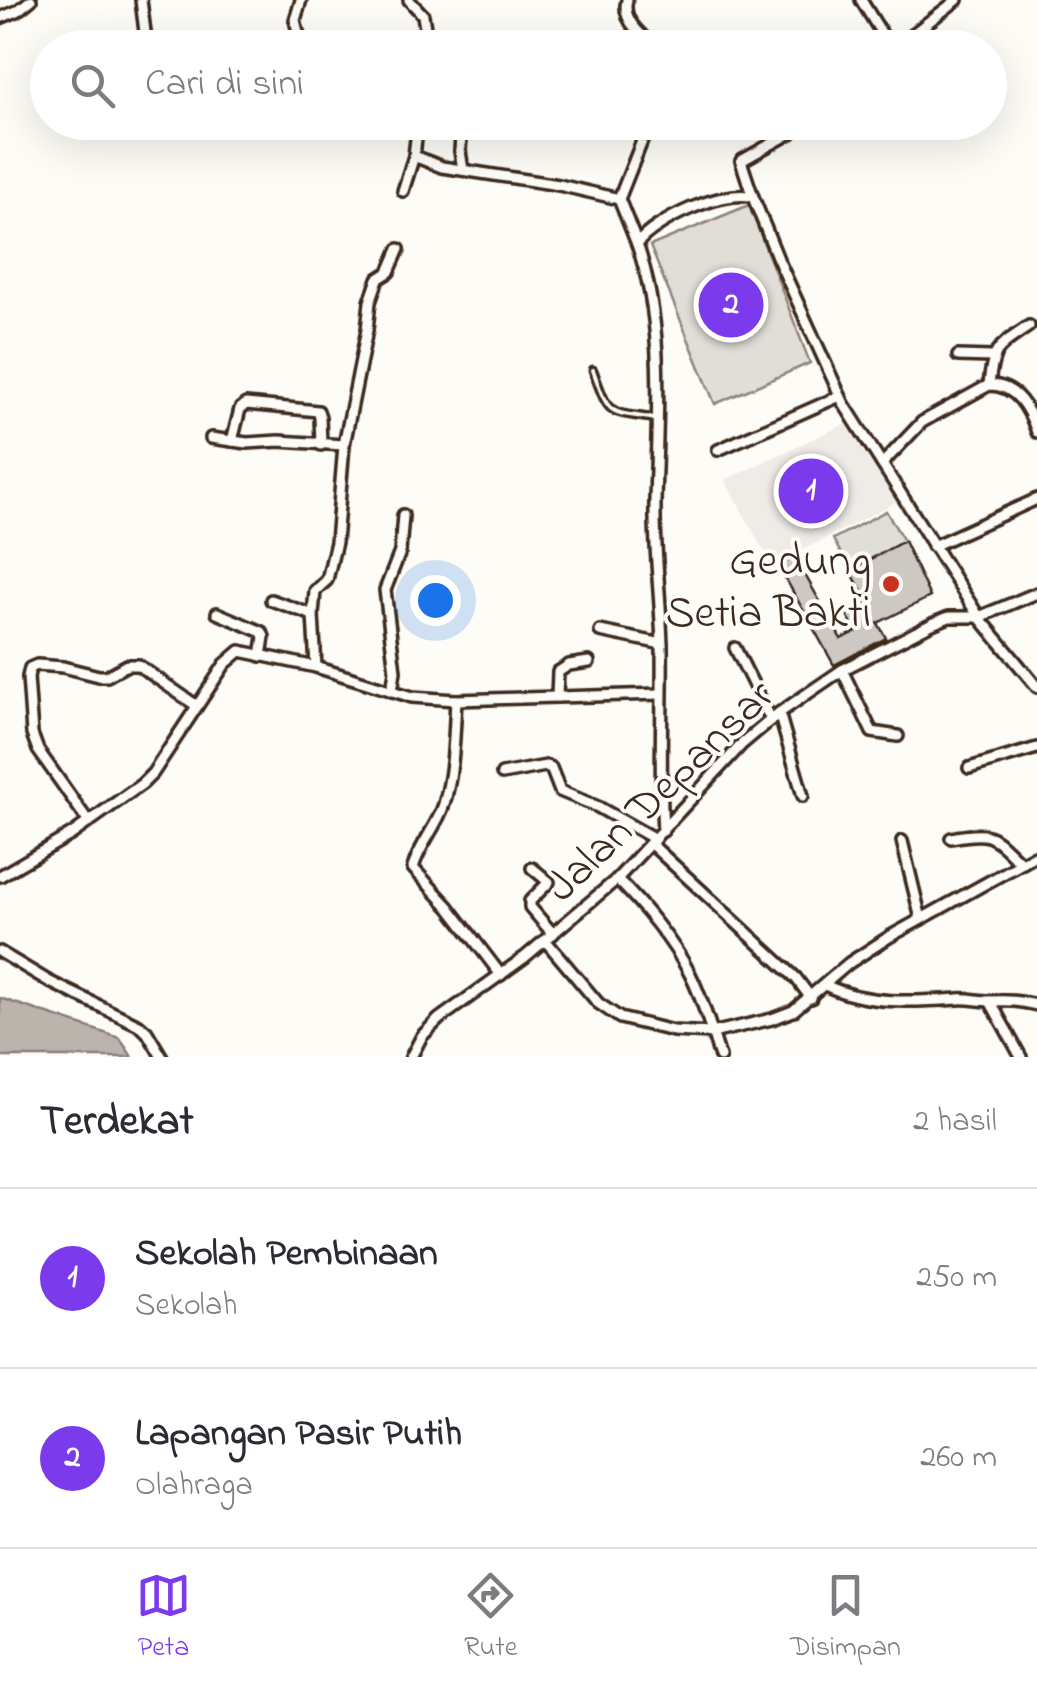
<!DOCTYPE html>
<html lang="id">
<head>
<meta charset="utf-8">
<style>
  :root { --surface:#fff; --page:#f2f2f3; --text:#2b2b33; --muted:#7c7c81; --line:#e1e1e2; --accent:#7c3aed }
  body { margin:0; font-family:"Indie Flower",sans-serif; background:var(--page); color:var(--text) }
  .you { position:absolute; left:435px; top:600px; width:35px; height:35px; margin:-25px; border:8px solid #fff; border-radius:50%; background:#1a73e8; box-shadow:0 0 0 15px #1a73e833 }
  .badge { display:grid; place-items:center; width:65px; height:65px; border-radius:50%; background:var(--accent); color:#fff; font-size:32px; font-weight:700 }
  .pin { position:absolute; translate:-50% -50%; border:5px solid #fff; box-shadow:0 2px 10px #0006 }
  .list { margin:0; padding:0; list-style:none }
  h2 { display:flex; justify-content:space-between; align-items:center; height:130px; margin:0; padding:0 40px; font-size:42px }
  h2 small { font-size:32px; font-weight:400; color:var(--muted) }
  .list li { display:grid; grid-template-columns:65px 1fr auto; gap:30px; align-items:center; box-sizing:border-box; height:180px; padding:0 40px; border-top:2px solid var(--line) }
  .list b { display:block; font-size:38px; white-space:nowrap }
  .list p { margin:0; font-size:32px; white-space:nowrap; color:var(--muted) }
  .list em { font-size:32px; font-style:normal; color:var(--muted) }
  .icon { flex:none; width:55px; height:55px; fill:none; stroke:currentColor; stroke-width:2; stroke-linecap:round; stroke-linejoin:round }
  .map { position:relative; flex:none; width:1037px; height:1057px; overflow:hidden }
  .search { position:absolute; background:var(--surface); box-shadow:0 10px 40px #0002; left:30px; right:30px; top:30px; height:110px; display:flex; align-items:center; gap:25px; box-sizing:border-box; padding:0 35px; border-radius:55px; color:var(--muted); font-size:38px }
  .sheet { height:490px; background:var(--surface) }
  nav { display:flex; justify-content:space-around; align-items:center; box-sizing:border-box; height:140px; border-top:2px solid var(--line); background:var(--surface); font-size:28px; color:var(--muted) }
  nav a { display:grid; justify-items:center; gap:5px }
  nav .on { color:var(--accent) }
  .map>svg:first-child { display:block }
  .built { fill:#efece7 }
  .green { fill:#e1ded7; stroke:#8e847a; stroke-width:2.5 }
  .water { fill:#bbb4ad; stroke:#887d74; stroke-width:2.5 }
  .building { fill:#cdc8c2; stroke:#3b2a1e; stroke-width:2.5 }
  .lines { fill:none; stroke-linecap:round; stroke-linejoin:round }
  .service-casing { stroke:#3b2a1e; stroke-width:11 }
  .minor-casing { stroke:#3b2a1e; stroke-width:16 }
  .service { stroke:#fdfcf7; stroke-width:4 }
  .minor { stroke:#fdfcf7; stroke-width:9 }
  .poi-dot { fill:#c8321e; stroke:#fdfcf7; stroke-width:4 }
  .labels { text-anchor:middle; stroke-width:8; stroke-linejoin:round; paint-order:stroke }
  .poi-label { font-size:45px; fill:#3b2a1e; stroke:#fdfcf7; text-anchor:end }
  .street-label { font-size:45px; fill:#3b2a1e; stroke:#fdfcf7 }
</style>
</head>
<body>
<div class="map">
<svg width="1037" height="1057" viewBox="0 0 1037 1057">
  <rect width="100%" height="100%" fill="#fdfcf7"/>
  <filter id="ink" filterUnits="userSpaceOnUse"><feTurbulence type="fractalNoise" baseFrequency=".01" numOctaves="2"/><feDisplacementMap in="SourceGraphic" scale="20" xChannelSelector="R" yChannelSelector="G"/><feConvolveMatrix kernelMatrix="1 2 1 2 8 2 1 2 1" color-interpolation-filters="sRGB"/></filter>
  <g filter="url(#ink)">
    <polygon class="built" points="847,423 898,501 772,566 725,480"/>
    <g class="green">
      <polygon points="749,205 810,363 715,404 650,246"/>
      <polygon points="886,511 904,541 850,570 833,539"/>
    </g>
    <polygon class="water" points="0,998 120,1038 132,1057 4,1057 0,1054"/>
    <polygon class="building" points="904,541 930,597 878,623 886,638 834,665 778,565 795,557 841,639 856,632 846,613 867,600 850,570"/>
    <g class="lines">
      <defs>
        <path id="service" d="M593 370C610 418 607 411 656 419"/>
        <g id="minor">
          <polyline points="141,0 147,48"/>
          <polyline points="301,0 295,20 302,48"/>
          <polyline points="409,0 423,15 428,48"/>
          <path d="M627 0C621 20 641 34 655 48"/>
          <polyline points="861,0 887,42 891,47 896,47 957,0"/>
          <polyline points="0,18 17,11 31,0"/>
          <polyline points="462,122 460,151 463,170"/>
          <polyline points="620,122 644,136"/>
          <polyline points="791,133 741,161 753,197 778,259 844,404 979,617 1037,687"/>
          <polyline points="414,156 442,167 559,185 619,199"/>
          <polyline points="403,191 414,156 418,122"/>
          <polyline points="637,244 619,199 644,136 653,122"/>
          <polyline points="958,356 992,357"/>
          <path d="M989 385C993 346 999 347 1029 326"/>
          <polyline points="211,438 247,443 279,441 344,445"/>
          <polyline points="232,441 240,409 246,404 318,411 320,417 321,445"/>
          <polyline points="718,450 840,396"/>
          <path d="M882 464 922 422 989 385C1017 385 1029 409 1037 432"/>
          <polyline points="933,546 1037,499"/>
          <polyline points="271,600 313,615"/>
          <polyline points="217,613 262,632 264,637 261,656"/>
          <polyline points="600,631 662,644"/>
          <polyline points="735,648 771,720"/>
          <polyline points="316,667 313,615 315,591 327,580 336,542 344,445 367,330 370,302 378,279 389,272 399,249"/>
          <polyline points="842,670 872,732 898,736"/>
          <polyline points="392,691 395,671 385,590 400,552 403,515"/>
          <polyline points="557,697 558,672 569,665 589,662"/>
          <path d="M456 700C454 734 454 771 444 804 437 827 419 845 413 868L449 907 501 975"/>
          <polyline points="779,713 803,796"/>
          <polyline points="969,768 1037,748"/>
          <polyline points="502,774 546,766 551,768 560,791 598,807 655,839"/>
          <polyline points="88,821 38,750 32,734 28,677 30,668 37,665 63,667 99,676 107,676 127,665 138,665 197,706"/>
          <path d="M663 831C659 769 663 708 662 647 661 599 654 550 655 502 657 414 666 329 637 244 654 221 724 188 753 197"/>
          <path d="M951 838C994 830 991 835 1021 863"/>
          <polyline points="902,841 921,919"/>
          <polyline points="651,844 796,978 811,998"/>
          <polyline points="532,868 549,882 530,901 530,907 553,934"/>
          <polyline points="0,876 72,834 142,784 153,773 225,664 240,651 316,667 412,697 456,700 661,694"/>
          <path d="M617 879C643 905 673 941 690 974 703 999 711 1030 720 1057"/>
          <polyline points="545,940 598,1003 620,1018 673,1031 712,1033 772,1019 793,1011 849,963 889,937 1037,855"/>
          <polyline points="0,952 50,982 139,1025 147,1032 162,1057"/>
          <path d="M825 985C866 1005 913 1002 958 999 969 998 979 1001 990 1001 1010 1000 1017 1001 1037 1005"/>
          <polyline points="990,1001 1021,1057"/>
          <polyline points="411,1057 422,1036 439,1019 525,957 617,879 742,744 779,713 842,670 932,624 949,617 979,617 1037,593"/>
        </g>
      </defs>
      <use href="#service" class="service-casing"/>
      <use href="#minor" class="minor-casing"/>
      <use href="#service" class="service"/>
      <use href="#minor" class="minor"/>
    </g>
  </g>
  <circle class="poi-dot" cx="891" cy="584" r="10"/>
  <g class="labels">
    <g class="poi-label">
      <text x="871" y="574">Gedung<tspan x="871" dy="52">Setia Bakti</tspan></text>
    </g>
    <g class="street-label">
      <text transform="translate(658 789) rotate(-44)" y="16">Jalan Depansar</text>
    </g>
  </g>
</svg>
<div class="you"></div>
<div class="pin badge" style="left:811px;top:491px">1</div>
<div class="pin badge" style="left:731px;top:305px">2</div>
<div class="search"><svg class="icon" aria-label="search" viewBox="0 0 24 24"><circle cx="10" cy="10" r="6"/><path d="M15 15l6 6"/></svg>Cari di sini</div>
</div>
<section class="sheet">
<h2>Terdekat<small>2 hasil</small></h2>
<ul class="list">
<li><span class="badge">1</span><div><b>Sekolah Pembinaan</b><p>Sekolah</p></div><em>250 m</em></li>
<li><span class="badge">2</span><div><b>Lapangan Pasir Putih</b><p>Olahraga</p></div><em>260 m</em></li>
</ul>
</section>
<nav>
<a class="on"><svg class="icon" aria-label="map" viewBox="0 0 24 24"><path d="M3 6l6-2 6 2 6-2v14l-6 2-6-2-6 2zM9 4v14M15 6v14"/></svg>Peta</a>
<a><svg class="icon" aria-label="directions" viewBox="0 0 24 24"><path d="M12 3l9 9-9 9-9-9zM9 14v-3h6M13 9l2 2-2 2"/></svg>Rute</a>
<a><svg class="icon" aria-label="saved" viewBox="0 0 24 24"><path d="M7 4h10v16l-5-4-5 4z"/></svg>Disimpan</a>
</nav>
</body>
</html>
